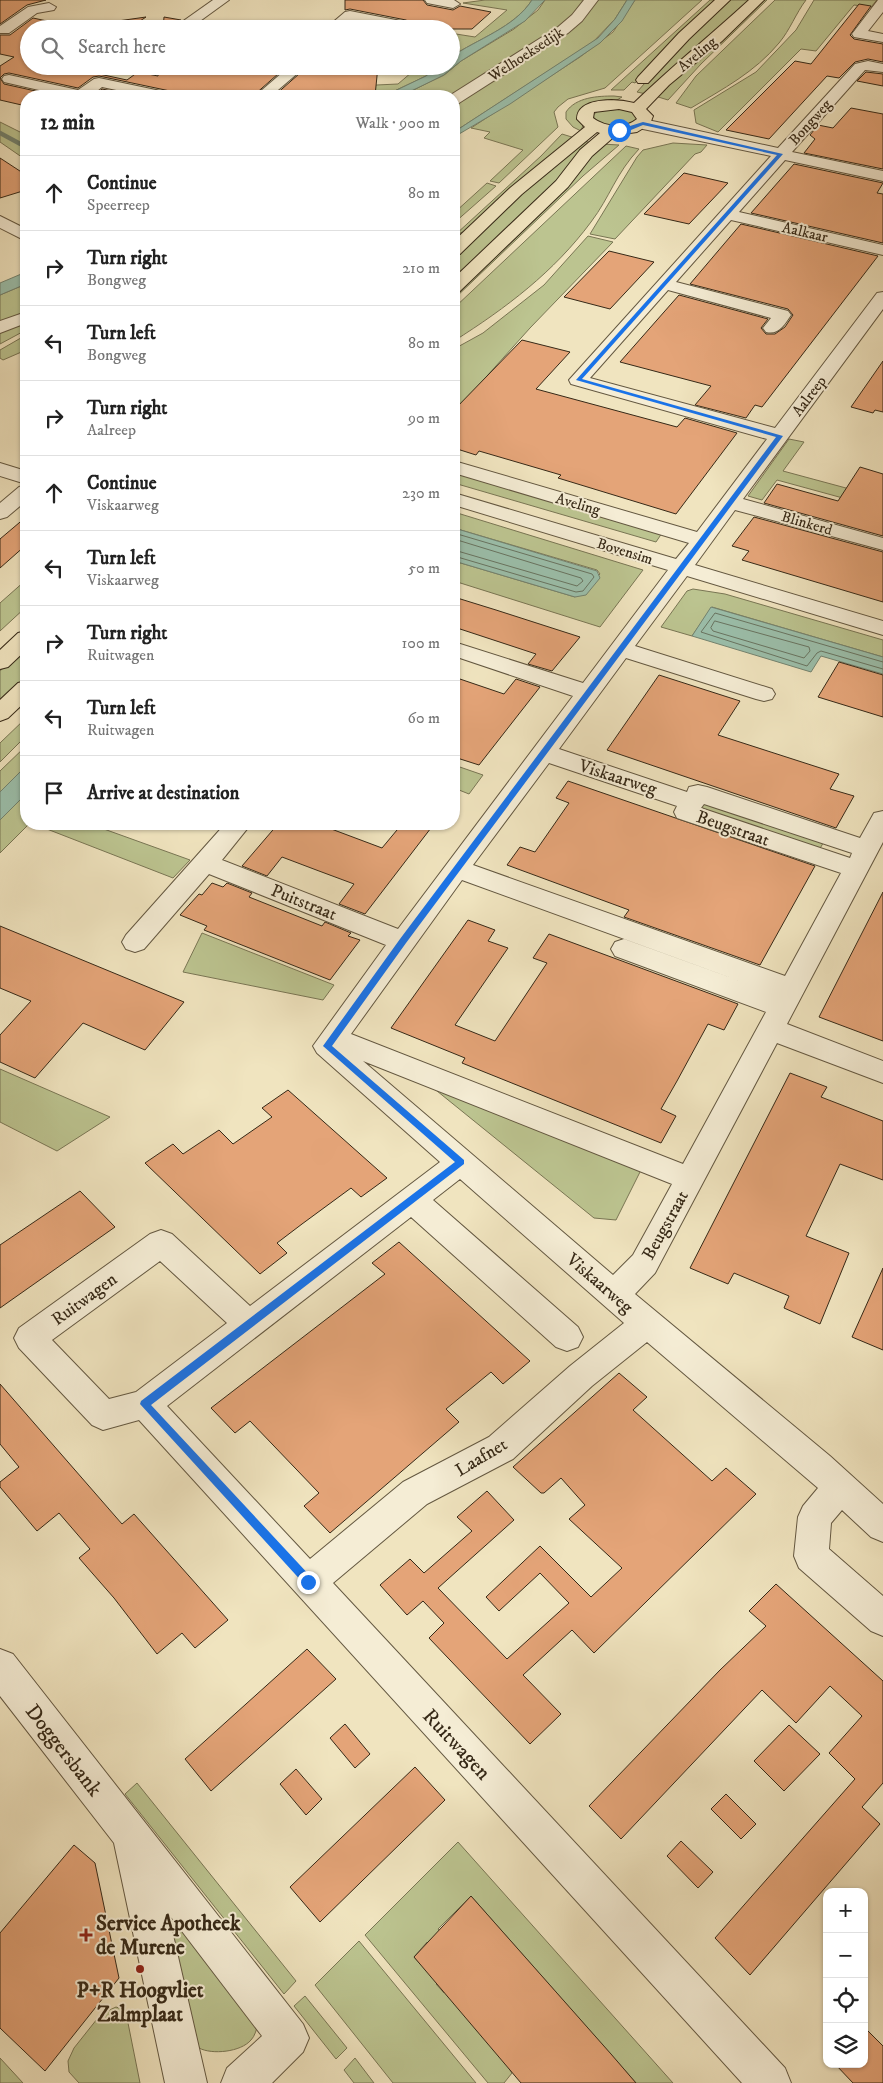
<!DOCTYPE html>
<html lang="en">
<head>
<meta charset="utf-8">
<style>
  :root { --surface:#fff; --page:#f2f2f2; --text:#222; --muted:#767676; --line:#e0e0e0 }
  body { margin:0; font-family:"IM FELL DW Pica",serif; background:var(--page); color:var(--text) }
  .controls { position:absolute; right:15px; bottom:15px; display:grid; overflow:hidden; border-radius:10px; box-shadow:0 1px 4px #0004 }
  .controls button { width:45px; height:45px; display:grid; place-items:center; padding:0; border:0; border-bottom:1px solid var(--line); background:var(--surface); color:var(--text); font:25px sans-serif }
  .stop { position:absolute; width:15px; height:15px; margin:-11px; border:4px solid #1a73e8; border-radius:50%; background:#fff }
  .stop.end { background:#1a73e8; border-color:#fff; box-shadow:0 1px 5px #0008 }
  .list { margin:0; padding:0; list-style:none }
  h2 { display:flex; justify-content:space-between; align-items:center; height:65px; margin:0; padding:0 20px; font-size:21px }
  h2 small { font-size:16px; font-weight:400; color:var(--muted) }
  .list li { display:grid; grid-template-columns:32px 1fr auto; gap:15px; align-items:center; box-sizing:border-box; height:75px; padding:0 20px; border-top:1px solid var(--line) }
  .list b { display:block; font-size:19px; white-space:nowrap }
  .list p { margin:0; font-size:16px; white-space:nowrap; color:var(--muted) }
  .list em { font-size:16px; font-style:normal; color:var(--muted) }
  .icon { flex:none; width:28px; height:28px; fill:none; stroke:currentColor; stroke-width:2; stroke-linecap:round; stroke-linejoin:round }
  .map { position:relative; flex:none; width:883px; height:2083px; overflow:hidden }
  .search { position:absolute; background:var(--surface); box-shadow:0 1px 4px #0004; left:20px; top:20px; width:440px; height:55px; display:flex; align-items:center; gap:12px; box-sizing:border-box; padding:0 18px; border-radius:28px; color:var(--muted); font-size:19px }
  .panel { position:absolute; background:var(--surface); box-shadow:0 1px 4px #0004; left:20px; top:90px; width:440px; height:740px; border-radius:20px }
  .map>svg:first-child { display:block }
  .green { fill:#bcc490; stroke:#797654; fill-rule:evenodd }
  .water { fill:#9bbfab; stroke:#738370 }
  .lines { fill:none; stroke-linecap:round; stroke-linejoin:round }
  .shore { stroke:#687461; stroke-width:1 }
  .stream { stroke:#738370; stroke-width:4.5 }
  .building { fill:#e4a478; stroke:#362917 }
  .minor-casing { stroke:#645841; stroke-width:2 }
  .major-casing { stroke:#362917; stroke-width:2 }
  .minor { fill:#f5edd5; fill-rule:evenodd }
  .major { fill:#f0e4bf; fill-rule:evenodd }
  .route { fill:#1a73e8 }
  .poi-dot { fill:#8f2418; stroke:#f5edd5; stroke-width:2 }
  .labels { text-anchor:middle; stroke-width:4; stroke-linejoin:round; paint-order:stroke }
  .far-street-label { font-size:15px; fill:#362917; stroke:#f5edd5 }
  .street-label { font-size:18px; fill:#362917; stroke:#f5edd5 }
  .near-street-label { font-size:21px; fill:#362917; stroke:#f5edd5 }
  .near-poi-label { font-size:21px; font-weight:bold; fill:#362917; stroke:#f5edd5; text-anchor:start }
</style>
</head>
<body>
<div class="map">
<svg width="883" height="2083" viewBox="0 0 883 2083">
  <rect width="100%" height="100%" fill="#f0e4bf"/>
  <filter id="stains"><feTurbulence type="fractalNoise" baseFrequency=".004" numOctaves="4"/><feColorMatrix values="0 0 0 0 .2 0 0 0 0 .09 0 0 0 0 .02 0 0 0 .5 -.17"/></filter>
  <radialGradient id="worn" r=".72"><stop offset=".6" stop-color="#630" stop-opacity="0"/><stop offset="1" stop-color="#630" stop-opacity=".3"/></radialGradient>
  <g class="green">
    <path d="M485 0H532C514 28 477 39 451 57V39L456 34 475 37 507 10 463 3Z"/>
    <polygon points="545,0 586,0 575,16 460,91 446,96 401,96 444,75 461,61 514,29 538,10"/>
    <polygon points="597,0 627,0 615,19 593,42 454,132 454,104 508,70"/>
    <polygon points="635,0 702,0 605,88 568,99 558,107 554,112 558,127 499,183 490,181 523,150 484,138 490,132 471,128 580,57 613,32"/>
    <polygon points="710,0 720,0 666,49 635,83 632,82 624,90 611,90"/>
    <polygon points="730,0 752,0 646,94 637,92 668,57"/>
    <polygon points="762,0 767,0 701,64 668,100 655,96"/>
    <path d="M775 0H806C796 13 790 30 779 43 755 72 723 89 691 108L676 103 696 76Z"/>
    <polygon points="814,0 877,0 871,7 854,5 816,51 801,49 718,132 696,123 694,110 756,72 796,30"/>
    <polygon points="419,66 439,66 426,76 384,96 342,96 355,86 398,84"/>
    <path d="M614 96 622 97 617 100 603 102 583 125 581 131 573 127 566 119V112C576 97 598 96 614 96Z"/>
    <path d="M620 108 632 112 637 118C629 129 597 130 593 115L598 111Z"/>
    <polygon points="0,122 26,135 26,160 0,142"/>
    <polygon points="562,134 575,138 466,231 455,235 541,156"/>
    <polygon points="583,141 593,143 548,191 454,280 454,254 550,165"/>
    <polygon points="673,143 707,145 701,152 695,154 615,239 590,234 637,157 643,150"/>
    <polygon points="601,144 619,145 583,176 454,299 454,292 564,188"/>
    <path d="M626 146 639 149C616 173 610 197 591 222 554 272 506 308 454 341V308Z"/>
    <polygon points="487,183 496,186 454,223 454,213"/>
    <polygon points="588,236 613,242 530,328 461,405 454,403 454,349 483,333 544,285"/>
    <polygon points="26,284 26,314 0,326 0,295"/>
    <polygon points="26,320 26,330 0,344 0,332"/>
    <polygon points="26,335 26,350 3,360 0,358 0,350"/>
    <polygon points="789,439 804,442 783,471 883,498 883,509 777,480 762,500 748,496"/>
    <polygon points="454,473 662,533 656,542 454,483"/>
    <polygon points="454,512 643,570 600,627 454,581 454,561 575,597 600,574 597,570 454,528"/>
    <polygon points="26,580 26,607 0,631 0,603"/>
    <polygon points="693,589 725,594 883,640 883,657 712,607 692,636 661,627 687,591"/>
    <polygon points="26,647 26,681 0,705 0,671"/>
    <polygon points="26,718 26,736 0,762 0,743"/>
    <polygon points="26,746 26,766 0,792 0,771"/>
    <polygon points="454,765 483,775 469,794 454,788"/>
    <polygon points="26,794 26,824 29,824 0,853 0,820"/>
    <polygon points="700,796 826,838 818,852 692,809"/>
    <polygon points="34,824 90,824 190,860 173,878"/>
    <polygon points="202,933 334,985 323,1000 183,972"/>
    <polygon points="0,1069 110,1117 57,1151 0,1122"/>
    <polygon points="416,1074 643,1166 616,1220 594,1218"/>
    <polygon points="137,1783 296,1981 284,1994 125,1794"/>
    <path d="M458 1842 673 2083H636L471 1896 438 1929 570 2083 510 2070 512 2073 504 2083H488L365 1935ZM427 1942 435 1951 421 1965 414 1957ZM451 1969 458 1979 444 1993 436 1984Z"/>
    <path d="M160 1889 258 2025C256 2030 255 2036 251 2040 241 2052 212 2055 199 2048Z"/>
    <polygon points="359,1941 476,2083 393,2083 315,1985"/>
    <polygon points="305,1996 347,2048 336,2059 294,2006"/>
    <polygon points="116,2007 125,2010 126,2013 140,2083 79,2083 69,2072 68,2061 74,2048 101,2014"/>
    <polygon points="0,2058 23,2083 0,2083"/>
    <polygon points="355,2058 374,2083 354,2083 344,2070"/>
  </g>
  <g class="water">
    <path d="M532 0H545L525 21 461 61 444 75 401 96H384L426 76 439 66H451V57C477 39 514 28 532 0Z"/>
    <polygon points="627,0 635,0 622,21 600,43 510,104 454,137 454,132 598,38 615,19"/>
    <polygon points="26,272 26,284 0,295 0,283"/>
    <polygon points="454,528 597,571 600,578 586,595 575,597 454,561"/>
    <polygon points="711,607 883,657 883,674 821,656 811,672 692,636"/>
    <polygon points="26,766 26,794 0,820 0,792"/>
  </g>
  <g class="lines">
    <g class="shore">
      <polyline points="454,533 592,574 594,577 583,591 576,592 454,556"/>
      <polyline points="454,539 581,578 583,581 577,586 454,550"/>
      <polygon points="715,621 809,647 810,651 804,658 713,631 711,628"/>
      <polyline points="883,662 715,613 701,632 807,666 817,653 821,651 883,669"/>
    </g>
    <polyline class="stream" points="0,133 26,147"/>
  </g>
  <g class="building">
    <polygon points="0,0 46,0 27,5 0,24"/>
    <polygon points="345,0 423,0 427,5 453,10 460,6 491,12 472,29 408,29 413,24 406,20 350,9 345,10"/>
    <polygon points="859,4 871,6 850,35 854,39 883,44 883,62 868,59 855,62 839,78 827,76 769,139 726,130 795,61 811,64"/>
    <polygon points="146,17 128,29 29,29 29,66 73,66 71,68 127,80 138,72 158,76 159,66 287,66 253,96 175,96 170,91 99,76 93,77 78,88 9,73 4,74 0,78 4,84 58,96 26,96 26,106 0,100 0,66 14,57 0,54 0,35 10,35 33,18 75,27"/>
    <polygon points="164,17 181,20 170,29 163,29"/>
    <polygon points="308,66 378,66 375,96 274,96"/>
    <polygon points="866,72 883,74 883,86 857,81"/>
    <polygon points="102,89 137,96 94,96"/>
    <polygon points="851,108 883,114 883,169 804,153 815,139 810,135 818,125 833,128"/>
    <polygon points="0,158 26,175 26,190 0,198"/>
    <polygon points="794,164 883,183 877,193 883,194 883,243 751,213"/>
    <polygon points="684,173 728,183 689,224 644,214"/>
    <polygon points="741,224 878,256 762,407 755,405 746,418 695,405 711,386 620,362 679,295 768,319 761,328 766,334 775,334 785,327 793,315 788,309 690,284"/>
    <polygon points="609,251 654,262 610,309 564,297"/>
    <polygon points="522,340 570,352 536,389 677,427 685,418 737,433 676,514 558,478 561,475 479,451 476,455 454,448 454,410"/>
    <polygon points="883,361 883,412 875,410 873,413 851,407"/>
    <polygon points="860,467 883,474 883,536 764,503 777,484 838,501"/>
    <polygon points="26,517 26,545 0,568 0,539"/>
    <polygon points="754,517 883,552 883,602 742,560 749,551 732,546"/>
    <polygon points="454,597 496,610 580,637 552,671 528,664 536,654 454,627"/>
    <polygon points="839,662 883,675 883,717 818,697"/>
    <polygon points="659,675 740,701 718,735 839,774 830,789 854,796 836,828 607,750"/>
    <polygon points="454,677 504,694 516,679 540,687 479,765 454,757"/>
    <polygon points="568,781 815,866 760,965 624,917 629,910 507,865 520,847 535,852 569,803 556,798"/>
    <polygon points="278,824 318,824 382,848 402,824 434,824 365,914 339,904 354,884 319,871 282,857 267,876 242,866"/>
    <polygon points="212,883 223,887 227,883 252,893 249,897 322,926 325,922 351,933 348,936 360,940 330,980 204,930 207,926 180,915 199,894 202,895"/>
    <polygon points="883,892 883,1041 819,1017"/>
    <polygon points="468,920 495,930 488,941 508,948 455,1025 495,1041 547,963 533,958 549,934 738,1004 724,1030 708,1024 677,1081 661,1109 676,1116 661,1143 462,1063 465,1058 391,1028"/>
    <polygon points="0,926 184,1002 145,1050 83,1023 35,1078 0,1062 0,1035 31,1001 0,988"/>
    <polygon points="790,1073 827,1087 821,1097 883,1121 883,1180 840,1164 806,1236 849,1253 820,1324 784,1308 789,1296 734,1273 728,1284 690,1268"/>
    <polygon points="288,1090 387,1178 361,1197 351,1188 302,1224 277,1243 287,1253 260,1274 145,1163 173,1144 183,1154 219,1130 233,1144 272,1117 262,1108"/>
    <polygon points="80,1191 115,1227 0,1308 0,1245"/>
    <polygon points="399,1242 530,1361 503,1384 491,1372 446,1409 459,1422 330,1533 304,1506 319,1493 250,1421 235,1433 211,1408 385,1274 372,1263"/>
    <polygon points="883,1268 883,1350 852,1337"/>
    <polygon points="619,1373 647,1397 633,1410 712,1481 726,1468 756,1494 594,1653 572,1630 523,1675 561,1714 530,1744 429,1638 444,1623 423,1601 407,1615 380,1585 410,1559 424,1573 472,1531 457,1517 487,1491 514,1520 438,1588 507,1659 569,1603 540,1573 499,1611 486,1597 540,1546 591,1597 622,1568 569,1519 585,1505 561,1478 544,1493 541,1493 513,1467"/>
    <polygon points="0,1384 122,1524 134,1514 228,1620 195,1648 182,1633 157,1654 114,1598 79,1558 90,1549 59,1513 37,1531 0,1487 0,1482 19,1467 0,1444"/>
    <polygon points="776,1584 883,1681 883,1783 862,1807 880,1824 750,1975 715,1938 855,1779 829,1753 862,1716 830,1686 796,1723 762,1690 621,1839 589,1806 720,1670 766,1626 749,1611"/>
    <polygon points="307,1649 336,1679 211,1791 185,1759"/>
    <polygon points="345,1724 370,1754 355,1768 330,1738"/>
    <polygon points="789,1725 820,1754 784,1791 754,1761"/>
    <polygon points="415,1767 445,1800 320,1922 290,1887"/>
    <polygon points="296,1769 322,1799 306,1815 280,1784"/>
    <polygon points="726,1794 756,1824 741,1839 711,1809"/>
    <polygon points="681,1841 713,1872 698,1888 667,1856"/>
    <polygon points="74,1845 95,1863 119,1978 45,2071 0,2028 0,1933"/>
    <polygon points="471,1896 611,2054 636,2083 521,2083 414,1957"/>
    <polygon points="864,2027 883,2046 883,2083 853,2083 835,2064 864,2064"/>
  </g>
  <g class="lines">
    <defs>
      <g id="minor">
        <polygon points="213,0 229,0 189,29 172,29"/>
        <polygon points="425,0 454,0 460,4 453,8 427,3"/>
        <polygon points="584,0 598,0 582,21 568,33 459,103 454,104 454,96 449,96 558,27 572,15"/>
        <polygon points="878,0 883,0 883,12 868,31 883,34 883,42 854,37 852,34"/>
        <polygon points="49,3 56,7 54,10 37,13 9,33 0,33 0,26 28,7"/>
        <polygon points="350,11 401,21 406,22 408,25 405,29 389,29 390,27 353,20 341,29 325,29 345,12"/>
        <path d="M868 61 883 64V72L865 70 792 152 883 171V181L785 160 739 212 883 245V255L731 220 676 282 788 311 791 315C784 325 779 335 766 332L763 328 771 318 668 290 590 378 775 428 877 293 883 292V309L743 499 883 538V550L735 510 695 565 883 621V635L687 576 635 646 772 689 775 694 772 699 764 701 756 699 626 658 559 749 687 792 689 787 698 785 707 787 860 838 874 813 883 811V842L787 1024 883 1061V1083L777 1043 655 1273 635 1294 830 1456 883 1504V1542L871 1537 842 1510 831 1523 829 1549 883 1596V1636L871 1631 799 1568 794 1556 798 1517 803 1506 818 1488 647 1342 592 1386 513 1459 427 1504 333 1583 785 2068 791 2083H742L139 1420 103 1430 92 1425 19 1348 14 1338 19 1328 150 1234 161 1230 172 1234 250 1306 440 1162 317 1053 313 1046 386 945 209 874 144 949 135 952 126 949 122 942 126 935 225 824H251L222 860 398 929 573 696 454 656V642L583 683 668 570 454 505V493L676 559 689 543 454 473V461L697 532 767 439 571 384 569 380 771 156 643 129 638 127 635 124 638 121 643 119 778 148 855 64ZM549 763 677 806 674 812 677 818 841 873 785 976 473 865ZM704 804 852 853 850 858 701 808ZM462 880 776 994 624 939 615 942 611 949 615 956 766 1012 683 1164 351 1034ZM363 1061 672 1184 633 1255 613 1275ZM460 1179 624 1323 570 1366 489 1437 403 1482 310 1559 167 1406 411 1217 556 1347 567 1351 578 1347 583 1337 578 1327 433 1200ZM160 1261 227 1323 136 1392 109 1399 52 1340Z"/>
        <polygon points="290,66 306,66 271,96 255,96"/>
        <polygon points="9,75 78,90 94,79 99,78 170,93 173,96 145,96 102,87 91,96 65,96 4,82 2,79 4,76"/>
        <polygon points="0,216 26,229 26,241 0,228"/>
        <polygon points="26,312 26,323 0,333 0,321"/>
        <polygon points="0,463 26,471 26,484 0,476"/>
        <polygon points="26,485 26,501 7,517 0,519 0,503 19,487"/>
        <polygon points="0,1649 13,1654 303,2024 309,2038 303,2052 272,2083 221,2083 227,2068 262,2036 168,1913 207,2083 165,2083 114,1843 0,1696"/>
      </g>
      <g id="major">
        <polygon points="715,0 730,0 689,39 648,83 638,83 636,80 638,77 679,33"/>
        <path d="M749 0H764L722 41 669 85 646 109 653 116 650 124 637 132 616 135 592 156 568 187 460 291 454 292V278L556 181 580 150 600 133 597 132 522 194 460 254 454 255V241L510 188 585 127 577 119C577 96 619 99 634 103 671 67 711 35 749 0ZM619 109 632 112 637 119C625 129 605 127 593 118L594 112Z"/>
        <polygon points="26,631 26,650 8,667 0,669 0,650 18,633"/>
        <polygon points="26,681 26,701 8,718 0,721 0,700 18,683"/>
      </g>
    </defs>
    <use href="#minor" class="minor-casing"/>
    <use href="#major" class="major-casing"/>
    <use href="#minor" class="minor"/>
    <use href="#major" class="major"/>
  </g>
  <polygon class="route" points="643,122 783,154 582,379 783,436 406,943 332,1046 464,1160 464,1164 151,1405 312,1578 312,1585 308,1587 305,1585 140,1404 141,1401 455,1162 323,1046 400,939 776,437 576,380 777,155 643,125 631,130 617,130"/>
  <g class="poi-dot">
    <path d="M83.5 1927.5h5v5h5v5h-5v5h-5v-5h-5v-5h5z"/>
    <circle cx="140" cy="1969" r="5"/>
  </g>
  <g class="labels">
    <g class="far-street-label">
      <text transform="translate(526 54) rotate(-33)" y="5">Welhoeksedijk</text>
      <text transform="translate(697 54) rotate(-40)" y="5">Aveling</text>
      <text transform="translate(810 122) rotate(-48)" y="5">Bongweg</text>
      <text transform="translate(805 232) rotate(13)" y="5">Aalkaar</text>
      <text transform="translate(809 396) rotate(-53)" y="5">Aalreep</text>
      <text transform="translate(578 504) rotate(16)" y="5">Aveling</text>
      <text transform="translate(807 523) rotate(16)" y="5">Blinkerd</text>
      <text transform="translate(625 551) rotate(17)" y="5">Bovensim</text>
    </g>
    <g class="street-label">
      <text transform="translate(618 777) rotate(18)" y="6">Viskaarweg</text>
      <text transform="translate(733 828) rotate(19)" y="6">Beugstraat</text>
      <text transform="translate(304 902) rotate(22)" y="6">Puitstraat</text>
      <text transform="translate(665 1225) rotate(-61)" y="6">Beugstraat</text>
      <text transform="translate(600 1283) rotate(41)" y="6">Viskaarweg</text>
      <text transform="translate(84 1299) rotate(-36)" y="6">Ruitwagen</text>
      <text transform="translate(481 1457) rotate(-31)" y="6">Laafnet</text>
    </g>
    <g class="near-street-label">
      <text transform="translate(457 1744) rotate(47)" y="7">Ruitwagen</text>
      <text transform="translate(64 1750) rotate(52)" y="7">Doggersbank</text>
    </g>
    <g class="near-poi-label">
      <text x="96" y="1930">Service Apotheek<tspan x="96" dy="24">de Murene</tspan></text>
      <text x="140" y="1997" text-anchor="middle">P+R Hoogvliet<tspan x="140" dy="24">Zalmplaat</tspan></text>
    </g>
  </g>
  <rect width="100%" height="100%" filter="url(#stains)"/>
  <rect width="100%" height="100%" fill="url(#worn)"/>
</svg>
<div class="controls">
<button>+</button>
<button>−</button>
<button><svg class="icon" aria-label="locate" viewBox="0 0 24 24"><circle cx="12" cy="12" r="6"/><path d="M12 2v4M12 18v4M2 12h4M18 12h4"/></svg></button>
<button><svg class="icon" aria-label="layers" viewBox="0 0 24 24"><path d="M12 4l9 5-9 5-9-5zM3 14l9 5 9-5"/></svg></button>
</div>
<div class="stop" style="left:619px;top:130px"></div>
<div class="stop end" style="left:308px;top:1582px"></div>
<div class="search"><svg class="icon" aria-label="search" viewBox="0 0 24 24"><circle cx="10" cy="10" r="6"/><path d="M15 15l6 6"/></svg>Search here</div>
<section class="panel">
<h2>12 min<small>Walk · 900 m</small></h2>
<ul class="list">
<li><svg class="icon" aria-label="ahead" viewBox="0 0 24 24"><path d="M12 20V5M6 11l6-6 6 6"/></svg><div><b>Continue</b><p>Speerreep</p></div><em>80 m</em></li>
<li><svg class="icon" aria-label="right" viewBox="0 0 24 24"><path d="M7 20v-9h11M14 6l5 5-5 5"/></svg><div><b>Turn right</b><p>Bongweg</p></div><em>210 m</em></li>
<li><svg class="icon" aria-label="left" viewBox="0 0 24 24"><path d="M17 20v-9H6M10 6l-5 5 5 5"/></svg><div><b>Turn left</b><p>Bongweg</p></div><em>80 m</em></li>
<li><svg class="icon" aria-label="right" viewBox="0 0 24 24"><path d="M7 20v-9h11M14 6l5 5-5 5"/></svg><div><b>Turn right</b><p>Aalreep</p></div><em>90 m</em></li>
<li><svg class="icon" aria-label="ahead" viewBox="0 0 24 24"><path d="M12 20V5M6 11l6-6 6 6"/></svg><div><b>Continue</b><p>Viskaarweg</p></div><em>230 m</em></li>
<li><svg class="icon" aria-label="left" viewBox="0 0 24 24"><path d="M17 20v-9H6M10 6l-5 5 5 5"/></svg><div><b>Turn left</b><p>Viskaarweg</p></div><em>50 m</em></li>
<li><svg class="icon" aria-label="right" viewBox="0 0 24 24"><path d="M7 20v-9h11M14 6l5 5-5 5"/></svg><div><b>Turn right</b><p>Ruitwagen</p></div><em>100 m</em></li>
<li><svg class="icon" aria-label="left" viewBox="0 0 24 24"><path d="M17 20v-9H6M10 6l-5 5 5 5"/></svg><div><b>Turn left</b><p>Ruitwagen</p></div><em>60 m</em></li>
<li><svg class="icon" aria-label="arrive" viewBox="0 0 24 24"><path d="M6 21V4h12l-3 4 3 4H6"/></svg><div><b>Arrive at destination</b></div></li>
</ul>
</section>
</div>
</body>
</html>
